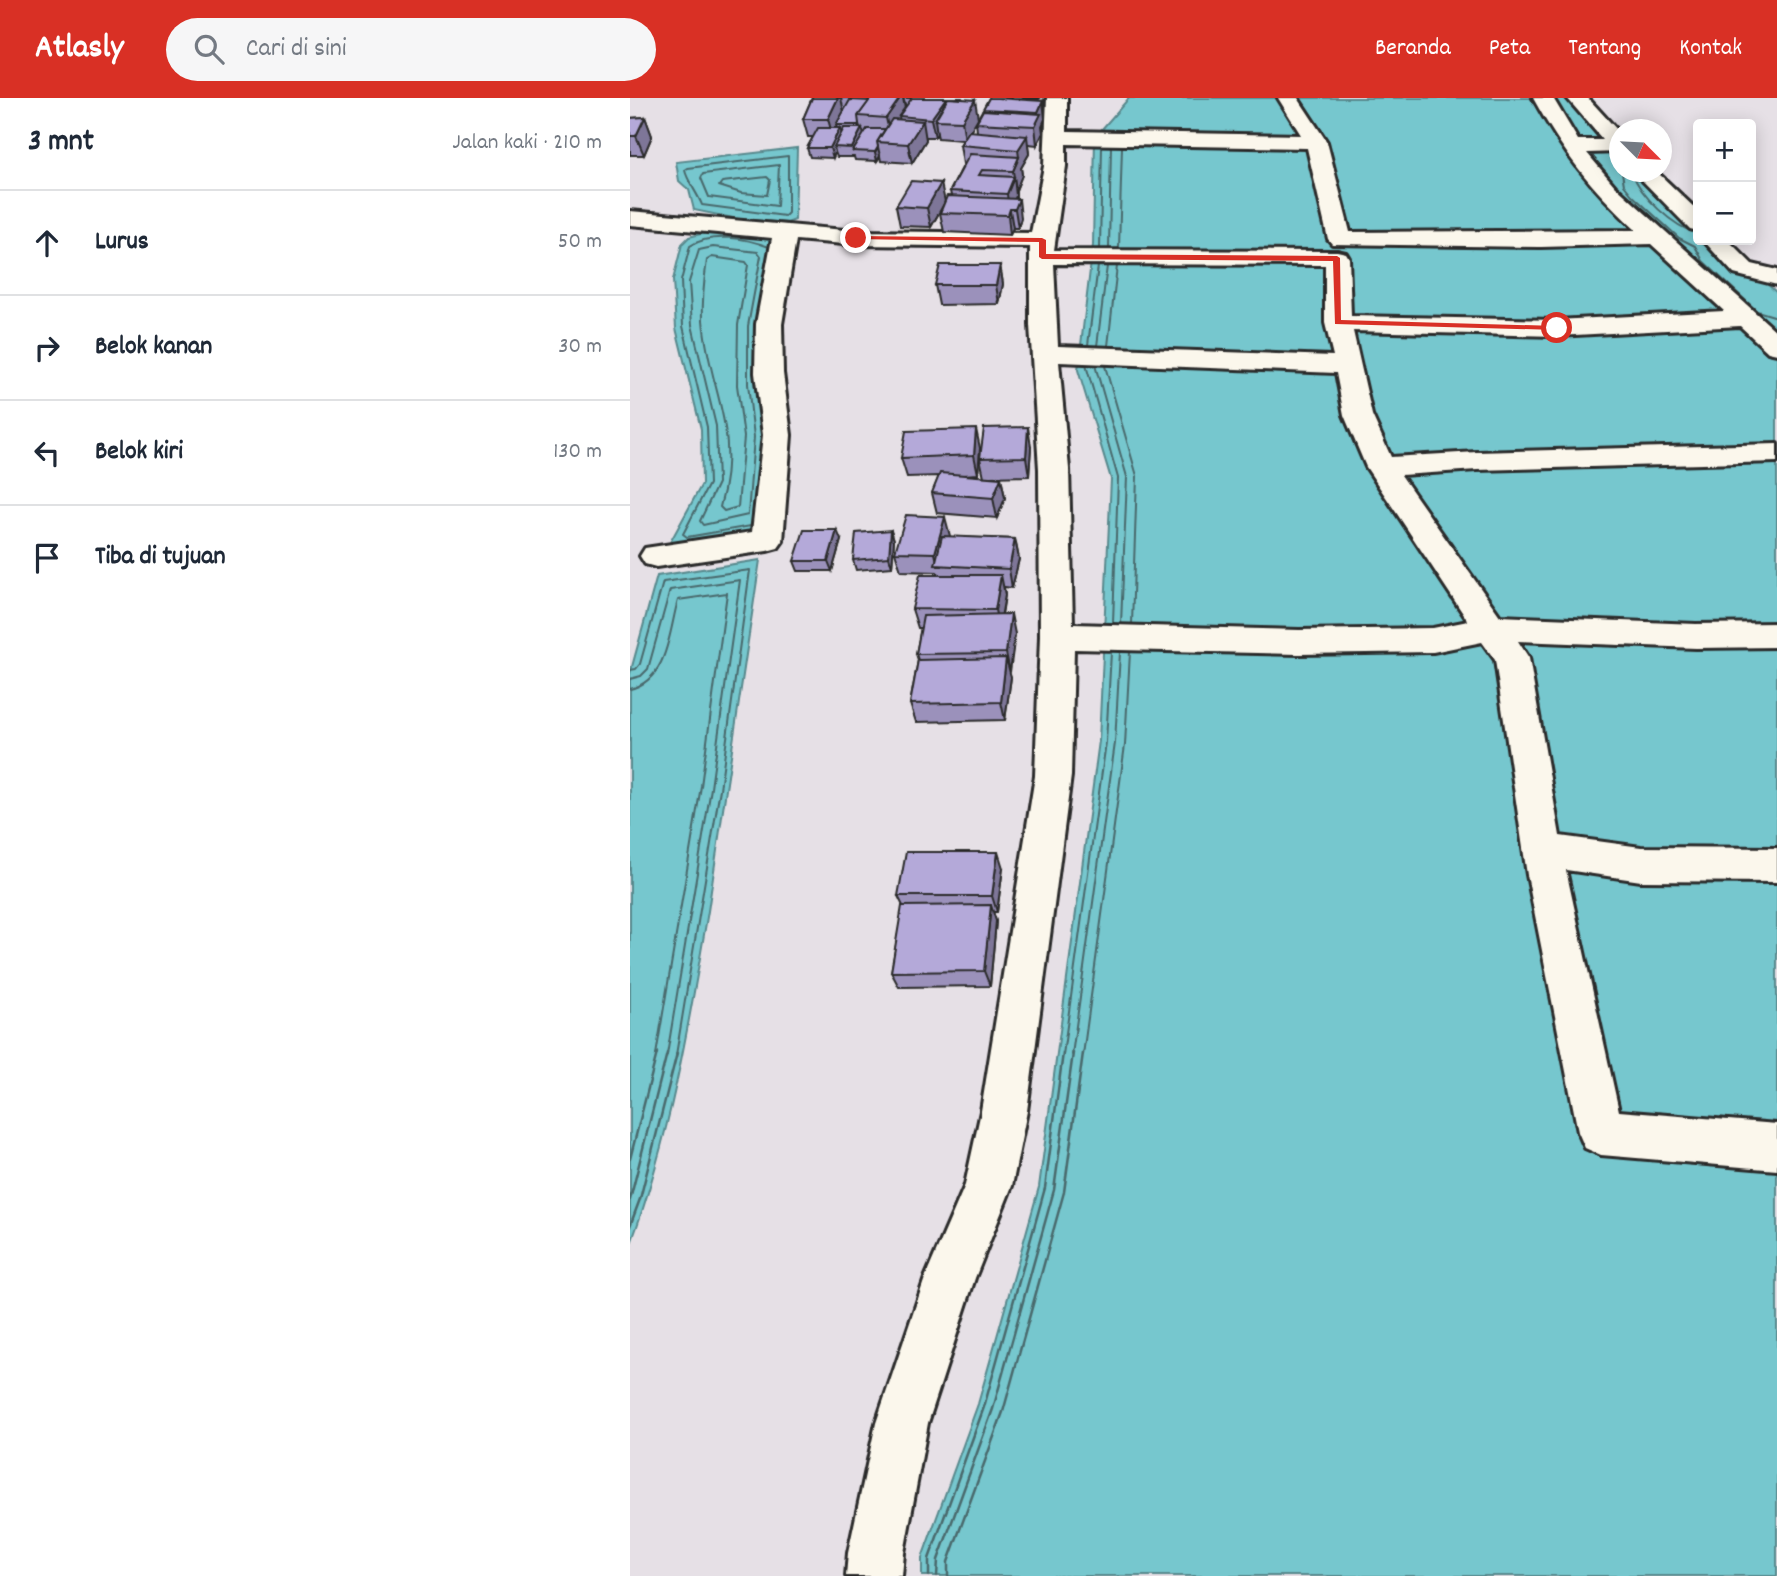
<!DOCTYPE html>
<html lang="id">
<head>
<meta charset="utf-8">
<style>
  :root { --surface:#fff; --page:#f6f6f7; --text:#1f2937; --muted:#747a83; --line:#e0e1e3; --accent:#d93025 }
  body { margin:0; font-family:Dekko,sans-serif; background:var(--page); color:var(--text) }
  .controls { position:absolute; right:21px; top:21px; display:grid; overflow:hidden; border-radius:7px; box-shadow:0 4px 18px #0003 }
  .controls button { width:63px; height:63px; display:grid; place-items:center; padding:0; border:0; border-bottom:2px solid var(--line); background:var(--surface); color:var(--text); font:35px sans-serif }
  .compass { position:absolute; left:979px; top:21px; width:63px; height:63px; border-radius:50%; background:var(--surface); box-shadow:0 4px 18px #0003; rotate:114deg }
  .stop { position:absolute; width:21px; height:21px; margin:-16px; border:5px solid #d93025; border-radius:50%; background:#fff }
  .stop.end { background:#d93025; border-color:#fff; box-shadow:0 2px 7px #0008 }
  .list { margin:0; padding:0; list-style:none }
  h2 { display:flex; justify-content:space-between; align-items:center; height:91px; margin:0; padding:0 28px; font-size:30px }
  h2 small { font-size:23px; font-weight:400; color:var(--muted) }
  .list li { display:grid; grid-template-columns:46px 1fr auto; gap:21px; align-items:center; box-sizing:border-box; height:105px; padding:0 28px; border-top:2px solid var(--line) }
  .list b { display:block; font-size:26px; white-space:nowrap }
  .list em { font-size:23px; font-style:normal; color:var(--muted) }
  .icon { flex:none; width:38px; height:38px; fill:none; stroke:currentColor; stroke-width:2; stroke-linecap:round; stroke-linejoin:round }
  .map { position:relative; flex:none; width:1147px; height:1478px; overflow:hidden }
  header { display:flex; align-items:center; gap:42px; box-sizing:border-box; height:98px; padding:0 35px; background:var(--accent); color:#fff }
  header strong { font-size:33px }
  nav { display:flex; gap:38px; margin-inline-start:auto; font-size:24px }
  .search { width:490px; height:63px; background:var(--page); display:flex; align-items:center; gap:18px; box-sizing:border-box; padding:0 24px; border-radius:38px; color:var(--muted); font-size:26px }
  main { display:flex }
  aside { flex:1; background:var(--surface) }
  .map>svg:first-child { display:block }
  .water { fill:#76c7ce; stroke:#58898d; stroke-width:2 }
  .lines { fill:none; stroke-linecap:round; stroke-linejoin:round }
  .shore-far1 { stroke:#49696c; stroke-width:2 }
  .shore { stroke:#49696c; stroke-width:2.5 }
  .minor-casing { stroke:#2b2b2b; stroke-width:6 }
  .minor { fill:#fbf7ec; fill-rule:evenodd }
  .wall { fill:#9b91bb; stroke:#2b2b2b; stroke-width:2; fill-rule:evenodd }
  .shaded-wall { fill:#7e7698; stroke:#2b2b2b; stroke-width:2 }
  .building { fill:#b4a9d9; stroke:#2b2b2b; stroke-width:2 }
  .route { fill:#d93025 }
</style>
</head>
<body>
<header>
<strong>Atlasly</strong>
<div class="search"><svg class="icon" aria-label="search" viewBox="0 0 24 24"><circle cx="10" cy="10" r="6"/><path d="M15 15l6 6"/></svg>Cari di sini</div>
<nav><a>Beranda</a><a>Peta</a><a>Tentang</a><a>Kontak</a></nav>
</header>
<main>
<aside>
<h2>3 mnt<small>Jalan kaki · 210 m</small></h2>
<ul class="list">
<li><svg class="icon" aria-label="ahead" viewBox="0 0 24 24"><path d="M12 20V5M6 11l6-6 6 6"/></svg><div><b>Lurus</b></div><em>50 m</em></li>
<li><svg class="icon" aria-label="right" viewBox="0 0 24 24"><path d="M7 20v-9h11M14 6l5 5-5 5"/></svg><div><b>Belok kanan</b></div><em>30 m</em></li>
<li><svg class="icon" aria-label="left" viewBox="0 0 24 24"><path d="M17 20v-9H6M10 6l-5 5 5 5"/></svg><div><b>Belok kiri</b></div><em>130 m</em></li>
<li><svg class="icon" aria-label="arrive" viewBox="0 0 24 24"><path d="M6 21V4h12l-3 4 3 4H6"/></svg><div><b>Tiba di tujuan</b></div></li>
</ul>
</aside>
<div class="map">
<svg width="1147" height="1478" viewBox="0 0 1147 1478">
  <rect width="100%" height="100%" fill="#e6e0e6"/>
  <filter id="ink" filterUnits="userSpaceOnUse"><feTurbulence type="fractalNoise" baseFrequency=".0143" numOctaves="2"/><feDisplacementMap in="SourceGraphic" scale="14" xChannelSelector="R" yChannelSelector="G"/><feConvolveMatrix kernelMatrix="1 2 1 2 8 2 1 2 1" color-interpolation-filters="sRGB"/></filter>
  <g filter="url(#ink)">
    <g class="water">
      <polygon points="499,0 955,0 989,42 990,74 1016,74 1068,123 1068,142 1089,142 1147,195 1147,1478 292,1478 292,1460 348,1306 409,1089 469,643 481,381 448,272 463,147 465,39"/>
      <polygon points="167,50 165,122 157,125 108,121 64,112 59,92 49,83 46,64"/>
      <polygon points="82,133 137,139 149,147 134,285 132,433 37,450 72,386 71,331 46,230 43,182 52,146 59,139"/>
      <path d="M130 462C113 579 96 696 78 813 59 926 40 1040 0 1148V576L27 478Z"/>
    </g>
    <g class="lines">
      <g class="shore-far1">
        <path d="M158 58V115L155 118 72 107C68 96 56 81 55 72L58 70Z"/>
        <polygon points="149,67 147,108 79,99 71,80 73,76"/>
        <polyline points="992,74 994,87 1002,97 1049,140 1065,148 1073,163 1127,213 1147,219"/>
        <path d="M1002 74C1011 99 1042 128 1068 136"/>
        <polygon points="137,79 140,82 137,97 111,95 89,88 92,84"/>
        <polygon points="83,149 128,154 131,158 118,228 118,286 124,339 118,417 73,427 70,423 88,385 86,328 62,227 59,184 69,152"/>
        <polyline points="470,150 472,48"/>
        <polyline points="479,150 481,48"/>
        <polyline points="489,150 492,49"/>
        <path d="M82 159 116 164 118 167 108 227 107 287 114 339 108 409 94 413 90 409C112 332 79 294 73 222 72 201 74 182 77 162Z"/>
        <polyline points="458,247 468,168"/>
        <polyline points="467,248 477,168"/>
        <polyline points="478,248 487,168"/>
        <polyline points="456,267 488,380 483,525"/>
        <polyline points="465,267 497,379 491,526"/>
        <polyline points="475,268 507,378 502,526"/>
        <path d="M121 428 57 439 53 436 79 386 77 329 53 228 51 183 60 148C82 134 116 140 139 149"/>
        <polyline points="0,572 6,571 10,566 33,484 120,472 90,691 46,957"/>
        <polyline points="0,581 11,578 18,571 40,492 110,482 81,690 37,957"/>
        <path d="M0 591C38 582 39 534 48 502L97 495 71 688 26 957"/>
        <polyline points="433,957 476,644 481,554"/>
        <polyline points="442,957 485,645 490,554"/>
        <polyline points="453,957 495,647 500,554"/>
      </g>
      <g class="shore">
        <polyline points="0,1061 27,955"/>
        <polyline points="0,1102 37,955"/>
        <polyline points="0,1128 10,1101 47,955"/>
        <polyline points="299,1478 299,1461 354,1309 415,1090 433,955"/>
        <polyline points="307,1478 308,1462 363,1311 424,1092 443,955"/>
        <polyline points="318,1478 318,1464 373,1314 434,1094 453,955"/>
      </g>
      <defs>
        <g id="minor">
          <path d="M417 0H437V33L671 37 648 0H668L697 44 720 134 1006 132C959 88 934 56 903 0H923L948 42H973L937 0H958L990 35V54L957 55 985 88 1147 234V256L1138 254 1110 228 927 238 723 233 742 317 761 359 847 354 1147 346V364L847 372 771 377 870 518 1066 526 1147 525V549L1066 550 888 543 899 560 930 738 1011 749 1147 750V784L1011 783 936 772 989 1013 1147 1026V1072L971 1057 955 1050 948 1034 897 777 865 562 852 544 803 554 669 556 444 551 441 678 397 1013 382 1088 345 1180 298 1325 274 1455 272 1478H216L218 1455 246 1325 295 1180 335 1087 351 1013 405 678 410 538 409 371 400 227V149L226 147 166 142 152 226 153 275 161 337 153 443 148 450 137 453 26 469 15 466 10 458 15 450 122 434 133 337 125 275 126 226 142 140 0 127V113L226 133 401 135 414 68ZM436 46 677 50 698 141 702 146 911 149 1021 146 1094 213 927 222 721 218 719 160 716 155 707 153 424 152 436 68ZM424 166 695 167V225L703 258 428 248ZM429 264 706 275 714 317 736 369 838 523 803 530 669 532 443 526 439 371Z"/>
          <polygon points="1004,74 1027,74 1068,113 1068,133 1060,131"/>
          <polygon points="1073,142 1098,142 1122,166 1147,172 1147,187 1104,176"/>
        </g>
      </defs>
      <use href="#minor" class="minor-casing"/>
      <use href="#minor" class="minor"/>
    </g>
    <g class="wall">
      <path d="M182 0H239L238 3H239L241 0H273L275 10 276 9 273 0H332L348 20 359 0H389V1L413 3 415 21 412 28 413 35 407 47 398 46 399 56 391 70 392 77 386 92V98L385 101 391 120 388 130H383L380 137 314 134 310 115 321 98 320 93 334 66H333L330 47 333 42 308 40 307 36 305 39H296V42L282 65 251 63 250 58 247 63 225 62 224 59H207L205 54 203 60 180 59 177 50 183 39H178L173 21ZM346 23 347 34H340Z"/>
      <polygon points="391,0 410,0 408,2 392,1"/>
      <polygon points="15,19 22,38 14,57 0,57 0,20"/>
      <polygon points="315,104 301,129 270,128 266,108"/>
      <polygon points="370,167 373,186 369,206 309,207 305,187"/>
      <polygon points="401,349 399,378 360,379 371,380 375,400 367,420 307,415 302,395 309,378 277,379 271,360 350,350 348,376 333,377 354,379 350,360"/>
      <polygon points="261,432 264,442 262,469 226,472 223,462"/>
      <polygon points="320,439 385,441 389,461 382,490 374,489 375,497 372,517 385,536 379,574 381,579 375,622 286,624 280,606 288,562 286,556 291,530 288,530 282,511 308,477 307,474 271,473 265,454"/>
      <polygon points="211,442 202,473 168,473 164,463"/>
      <polygon points="373,770 367,814 363,814 366,823 360,888 269,889 261,874 273,808 268,798"/>
    </g>
    <g class="shaded-wall">
      <polygon points="208,0 211,0 214,14 206,27 207,31 203,39 198,21"/>
      <polygon points="270,0 273,0 276,16 269,18 270,24 260,38 256,20"/>
      <polygon points="316,0 318,0 305,22 307,36 305,39 301,21"/>
      <polygon points="345,2 348,20 335,42 332,23"/>
      <polygon points="413,3 415,21 412,28 413,35 407,47 405,28 408,21 408,14"/>
      <polygon points="15,19 22,38 14,57 6,38"/>
      <polygon points="293,23 296,42 282,65 278,46"/>
      <polygon points="229,26 231,32 232,30 235,40 223,53 222,50 230,34 228,27"/>
      <polygon points="210,30 213,40 204,49 205,54 203,60 200,50"/>
      <polygon points="397,38 399,56 391,70 392,77 386,92 383,73 389,59 388,52"/>
      <polygon points="248,49 250,58 247,63 245,54"/>
      <polygon points="384,79 386,98 380,112 383,130 380,137 378,117 379,113 377,96"/>
      <polygon points="311,85 315,104 301,129 297,110"/>
      <polygon points="389,101 391,120 388,130 385,111"/>
      <polygon points="370,167 373,186 369,206 366,187"/>
      <polygon points="398,329 401,349 399,378 396,359"/>
      <polygon points="346,331 350,350 348,376 344,357"/>
      <polygon points="371,380 375,400 367,420 363,400"/>
      <polygon points="315,419 320,438 312,468 308,468 305,455"/>
      <polygon points="207,432 211,442 202,473 198,463"/>
      <polygon points="261,432 264,442 262,469 259,459"/>
      <polygon points="385,441 389,461 382,490 379,471"/>
      <polygon points="371,477 375,497 369,531 365,512"/>
      <polygon points="381,516 385,536 380,574 376,555"/>
      <polygon points="376,560 381,579 375,622 371,604"/>
      <polygon points="368,754 373,770 367,814 362,798"/>
      <polygon points="361,807 366,823 360,888 354,873"/>
    </g>
    <g class="building">
      <polygon points="182,0 208,0 198,21 173,21"/>
      <polygon points="241,0 270,0 256,20 228,18"/>
      <polygon points="282,0 316,0 301,21 269,18"/>
      <polygon points="318,0 345,2 332,23 305,22"/>
      <polygon points="359,0 367,0 413,3 408,14 353,11"/>
      <polygon points="220,2 239,3 228,18 229,26 228,27 206,27"/>
      <polygon points="353,12 411,16 405,28 346,25"/>
      <polygon points="15,19 6,38 0,38 0,20"/>
      <polygon points="262,21 293,23 278,46 247,44"/>
      <polygon points="188,30 210,30 200,50 177,50"/>
      <polygon points="214,30 232,30 222,50 204,49"/>
      <polygon points="237,31 255,31 247,44 248,49 245,54 223,53"/>
      <polygon points="339,33 397,38 388,52 330,47"/>
      <polygon points="340,56 389,59 383,73 352,72 349,77 384,79 377,96 320,93"/>
      <polygon points="281,83 311,85 297,110 266,108"/>
      <polygon points="317,98 389,101 385,111 380,111 378,117 310,115"/>
      <polygon points="310,167 370,167 366,187 305,187"/>
      <polygon points="398,329 396,359 350,360 354,330"/>
      <polygon points="346,331 344,357 271,360 276,333"/>
      <polygon points="310,375 371,380 363,400 302,395"/>
      <polygon points="276,417 315,419 305,455 265,454"/>
      <polygon points="174,432 207,432 198,463 164,463"/>
      <polygon points="261,432 259,459 223,462 226,435"/>
      <polygon points="312,438 385,441 379,471 305,467"/>
      <polygon points="290,477 371,477 365,512 282,511"/>
      <polygon points="381,516 376,555 286,556 293,518"/>
      <polygon points="376,560 371,604 280,606 288,562"/>
      <polygon points="276,754 368,754 362,798 268,798"/>
      <polygon points="361,807 354,873 261,874 272,808"/>
    </g>
  </g>
  <polygon class="route" points="226,138 412,140 416,142 416,156 707,158 710,160 711,222 927,228 931,230 927,232 705,226 703,163 412,161 409,159 409,144 224,141"/>
</svg>
<div class="controls">
<button>+</button>
<button>−</button>
</div>
<svg class="compass" viewBox="-18 -18 36 36"><path d="M0-13l5 13h-10z" fill="#e53935"/><path d="M0 13l5-13h-10z" fill="#747a83"/></svg>
<div class="stop" style="left:927px;top:230px"></div>
<div class="stop end" style="left:226px;top:140px"></div>
</div>
</main>
</body>
</html>
